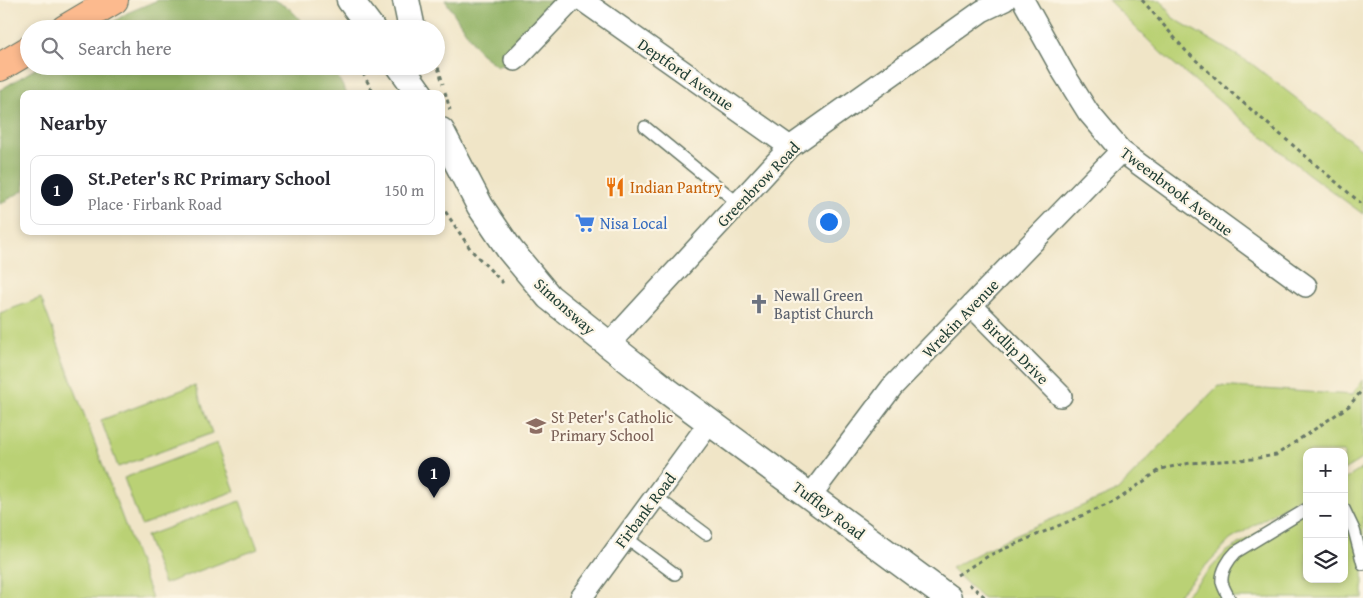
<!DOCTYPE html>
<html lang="en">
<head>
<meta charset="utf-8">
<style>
  :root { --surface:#fff; --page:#f7f7f7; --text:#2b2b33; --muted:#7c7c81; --line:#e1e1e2; --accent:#111827 }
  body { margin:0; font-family:"Gentium Book Plus",serif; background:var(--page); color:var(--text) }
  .controls { position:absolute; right:15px; bottom:15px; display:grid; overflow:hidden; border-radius:10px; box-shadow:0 2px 8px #0003 }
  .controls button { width:45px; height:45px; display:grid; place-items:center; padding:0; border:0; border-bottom:1px solid var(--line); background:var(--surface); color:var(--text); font:25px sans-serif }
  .you { position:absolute; left:828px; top:221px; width:18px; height:18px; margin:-12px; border:4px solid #fff; border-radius:50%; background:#1a73e8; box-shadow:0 0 0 8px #1a73e833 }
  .badge { display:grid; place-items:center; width:32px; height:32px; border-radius:50%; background:var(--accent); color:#fff; font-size:16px; font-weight:700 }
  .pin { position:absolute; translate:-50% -41px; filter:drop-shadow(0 1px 2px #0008) }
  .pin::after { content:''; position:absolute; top:26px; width:18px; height:15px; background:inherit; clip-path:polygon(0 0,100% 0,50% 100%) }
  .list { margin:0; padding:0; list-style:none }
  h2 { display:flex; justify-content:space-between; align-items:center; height:65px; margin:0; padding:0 20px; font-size:21px }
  h2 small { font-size:16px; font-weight:400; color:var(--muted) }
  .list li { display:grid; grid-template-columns:32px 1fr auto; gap:15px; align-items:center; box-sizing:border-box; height:70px; margin:0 10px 10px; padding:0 10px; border:1px solid var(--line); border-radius:10px }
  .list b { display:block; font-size:19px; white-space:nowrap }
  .list p { margin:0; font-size:16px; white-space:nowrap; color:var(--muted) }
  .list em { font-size:16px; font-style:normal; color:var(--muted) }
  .icon { flex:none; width:28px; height:28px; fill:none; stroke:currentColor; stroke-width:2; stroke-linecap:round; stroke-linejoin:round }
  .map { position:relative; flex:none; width:1363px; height:598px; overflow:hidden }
  .search { position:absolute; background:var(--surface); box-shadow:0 2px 8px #0003; left:20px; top:20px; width:425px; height:55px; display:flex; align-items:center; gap:12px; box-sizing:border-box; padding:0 18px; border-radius:28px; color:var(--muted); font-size:19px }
  .panel { position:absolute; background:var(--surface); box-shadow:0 2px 8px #0003; left:20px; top:90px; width:425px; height:145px; border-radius:10px }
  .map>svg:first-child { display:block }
  .green { fill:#bad175; stroke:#6c8754 }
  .forest { fill:#93b366; stroke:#59784d }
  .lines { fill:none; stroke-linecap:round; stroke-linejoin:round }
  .service-casing { stroke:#687867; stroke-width:14 }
  .minor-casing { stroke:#687867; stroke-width:24 }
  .tertiary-casing { stroke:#687867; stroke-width:29 }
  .motorway-casing { stroke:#687867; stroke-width:30 }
  .path { stroke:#687867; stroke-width:3; stroke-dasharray:4 4; stroke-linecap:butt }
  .service { stroke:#fff; stroke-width:11 }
  .minor { stroke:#fff; stroke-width:21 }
  .tertiary { stroke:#fff; stroke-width:26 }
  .motorway { stroke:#fcba8e; stroke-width:28 }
  .labels { text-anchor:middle; stroke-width:4.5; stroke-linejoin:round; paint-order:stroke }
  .street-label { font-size:16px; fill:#1f3d34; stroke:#fcf5e5 }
  .food-label { font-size:16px; fill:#c56008; stroke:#fcf5e5; text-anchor:start }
  .shop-label { font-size:16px; fill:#366cbe; stroke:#fcf5e5; text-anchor:start }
  .worship-label { font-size:16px; fill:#5b616d; stroke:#fcf5e5; text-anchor:start }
  .education-label { font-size:16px; fill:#785e54; stroke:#fcf5e5; text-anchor:start }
</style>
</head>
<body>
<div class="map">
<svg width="1363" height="598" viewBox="0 0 1363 598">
  <rect width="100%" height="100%" fill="#fcf5e5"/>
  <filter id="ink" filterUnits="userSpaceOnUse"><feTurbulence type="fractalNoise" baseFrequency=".02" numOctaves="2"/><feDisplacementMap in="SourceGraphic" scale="10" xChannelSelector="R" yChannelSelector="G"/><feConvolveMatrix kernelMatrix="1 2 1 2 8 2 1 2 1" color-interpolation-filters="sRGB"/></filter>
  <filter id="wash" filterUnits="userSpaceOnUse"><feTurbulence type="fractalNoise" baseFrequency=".0096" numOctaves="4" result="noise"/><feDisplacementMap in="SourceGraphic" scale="20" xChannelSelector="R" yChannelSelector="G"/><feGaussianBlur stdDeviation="1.12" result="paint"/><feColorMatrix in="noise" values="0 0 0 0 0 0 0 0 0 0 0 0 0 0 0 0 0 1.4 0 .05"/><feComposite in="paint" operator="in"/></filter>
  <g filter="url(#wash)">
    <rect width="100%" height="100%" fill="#f0e5c7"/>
    <g class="green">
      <polygon points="1108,0 1161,0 1173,18 1252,64 1363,150 1363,214 1307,173 1161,53"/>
      <polygon points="41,298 152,598 0,598 0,313"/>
      <polygon points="1363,379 1363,458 1344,470 1344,452 1307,452 1307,493 1230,540 1175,598 982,598 951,568 1010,537 1117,491 1218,386 1352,395"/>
      <polygon points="195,385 212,433 118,467 101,420"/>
      <polygon points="217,443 235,491 141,525 124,478"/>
      <polygon points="1363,468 1363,598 1183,598 1226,552 1307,503 1307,579 1344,579 1344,480"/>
      <polygon points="240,501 258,549 164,584 146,536"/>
    </g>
    <g class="forest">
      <polygon points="158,0 274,0 290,9 309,29 103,29 127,13"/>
      <polygon points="445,0 572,0 515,60 497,66 480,53"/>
      <polygon points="40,66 332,66 347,94 24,94 24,190 0,204 0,90"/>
    </g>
  </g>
  <g filter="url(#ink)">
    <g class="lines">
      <defs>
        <g id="service">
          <polyline points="645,127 738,203"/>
          <polyline points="655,496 706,534"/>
          <polyline points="1344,509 1354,530 1363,564"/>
          <polyline points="625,537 675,574"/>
          <path d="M1229 598C1227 594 1223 587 1222 582 1221 571 1229 559 1236 552L1307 509"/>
        </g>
        <g id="minor">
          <polyline points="582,0 790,147"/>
          <polyline points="1023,0 1063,72 1088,112 1121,151 1306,286"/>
          <polyline points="515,60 572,0"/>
          <polyline points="972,306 1061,396"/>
          <polyline points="608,345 790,147 982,11 1005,0"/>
          <polyline points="810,496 892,387 1121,151"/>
          <polyline points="581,598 710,422"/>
        </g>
        <g id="tertiary">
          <polyline points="350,0 372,29"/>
          <polyline points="406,0 412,29"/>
          <polyline points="400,66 420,94"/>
          <polyline points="441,131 480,206 510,250 549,297 666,390 948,598"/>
        </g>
        <g id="motorway">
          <polyline points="65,29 114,0"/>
          <polyline points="0,67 29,50"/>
        </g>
      </defs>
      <use href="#service" class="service-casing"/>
      <use href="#minor" class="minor-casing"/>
      <use href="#tertiary" class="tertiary-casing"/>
      <use href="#motorway" class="motorway-casing"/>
      <g class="path">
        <polyline points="1142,0 1186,51 1234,95 1363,205"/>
        <polyline points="436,60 443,84"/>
        <polyline points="359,66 374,94"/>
        <polyline points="445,92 450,110"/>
        <polyline points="441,205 471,250 505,285"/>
        <polyline points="957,575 990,555 1116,501 1161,469 1190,463 1252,459 1276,455 1349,406 1363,389"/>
        <polyline points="969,584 986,598"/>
      </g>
      <use href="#service" class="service"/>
      <use href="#minor" class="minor"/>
      <use href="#tertiary" class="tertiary"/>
      <use href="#motorway" class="motorway"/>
    </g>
  </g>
  <defs>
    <symbol id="restaurant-bare" viewBox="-9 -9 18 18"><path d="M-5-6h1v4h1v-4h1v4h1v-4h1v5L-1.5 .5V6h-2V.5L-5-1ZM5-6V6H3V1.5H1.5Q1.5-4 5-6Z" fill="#e8710a" stroke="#fcf5e5" stroke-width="2.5" paint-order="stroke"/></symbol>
    <symbol id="supermarket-bare" viewBox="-9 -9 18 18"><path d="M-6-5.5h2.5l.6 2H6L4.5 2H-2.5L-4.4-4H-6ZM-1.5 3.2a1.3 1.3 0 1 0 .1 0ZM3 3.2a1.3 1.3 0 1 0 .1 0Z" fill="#3f7fe0" stroke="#fcf5e5" stroke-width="2.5" paint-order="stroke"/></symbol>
    <symbol id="church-bare" viewBox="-9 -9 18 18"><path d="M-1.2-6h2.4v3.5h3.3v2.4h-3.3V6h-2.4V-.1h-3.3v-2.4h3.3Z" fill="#6b7280" stroke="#fcf5e5" stroke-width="2.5" paint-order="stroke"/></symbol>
    <symbol id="school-bare" viewBox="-9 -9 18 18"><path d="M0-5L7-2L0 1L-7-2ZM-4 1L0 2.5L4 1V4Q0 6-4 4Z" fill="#8d6e63" stroke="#fcf5e5" stroke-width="2.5" paint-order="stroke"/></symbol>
  </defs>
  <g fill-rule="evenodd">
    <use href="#restaurant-bare" x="601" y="173" width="28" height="28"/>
    <use href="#supermarket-bare" x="571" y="209" width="28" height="28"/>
    <use href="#church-bare" x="745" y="290" width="28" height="28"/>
    <use href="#school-bare" x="522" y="412" width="28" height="28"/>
  </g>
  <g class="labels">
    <g class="street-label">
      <text transform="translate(686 74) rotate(35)" y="6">Deptford Avenue</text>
      <text transform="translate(758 184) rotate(-46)" y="6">Greenbrow Road</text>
      <text transform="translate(1177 191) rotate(37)" y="6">Tweenbrook Avenue</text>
      <text transform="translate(565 306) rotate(42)" y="6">Simonsway</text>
      <text transform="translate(960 318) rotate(-46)" y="6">Wrekin Avenue</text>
      <text transform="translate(1016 351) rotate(45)" y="6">Birdlip Drive</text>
      <text transform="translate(645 510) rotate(-53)" y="6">Firbank Road</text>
      <text transform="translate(829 510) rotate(37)" y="6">Tuffley Road</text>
    </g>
    <g class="food-label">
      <text x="630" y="193">Indian Pantry</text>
    </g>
    <g class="shop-label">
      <text x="600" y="229">Nisa Local</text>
    </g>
    <g class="worship-label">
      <text x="774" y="301">Newall Green<tspan x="774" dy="18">Baptist Church</tspan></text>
    </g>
    <g class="education-label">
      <text x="551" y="423">St Peter's Catholic<tspan x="551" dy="18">Primary School</tspan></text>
    </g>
  </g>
</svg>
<div class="controls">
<button>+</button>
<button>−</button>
<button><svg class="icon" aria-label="layers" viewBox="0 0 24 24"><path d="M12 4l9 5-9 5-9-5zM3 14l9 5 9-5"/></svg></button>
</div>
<div class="you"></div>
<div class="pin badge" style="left:434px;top:498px">1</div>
<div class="search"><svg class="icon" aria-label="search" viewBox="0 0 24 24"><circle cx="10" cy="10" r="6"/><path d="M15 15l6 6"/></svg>Search here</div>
<section class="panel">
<h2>Nearby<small></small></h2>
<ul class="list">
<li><span class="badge">1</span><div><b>St.Peter's RC Primary School</b><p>Place · Firbank Road</p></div><em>150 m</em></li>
</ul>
</section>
</div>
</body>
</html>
